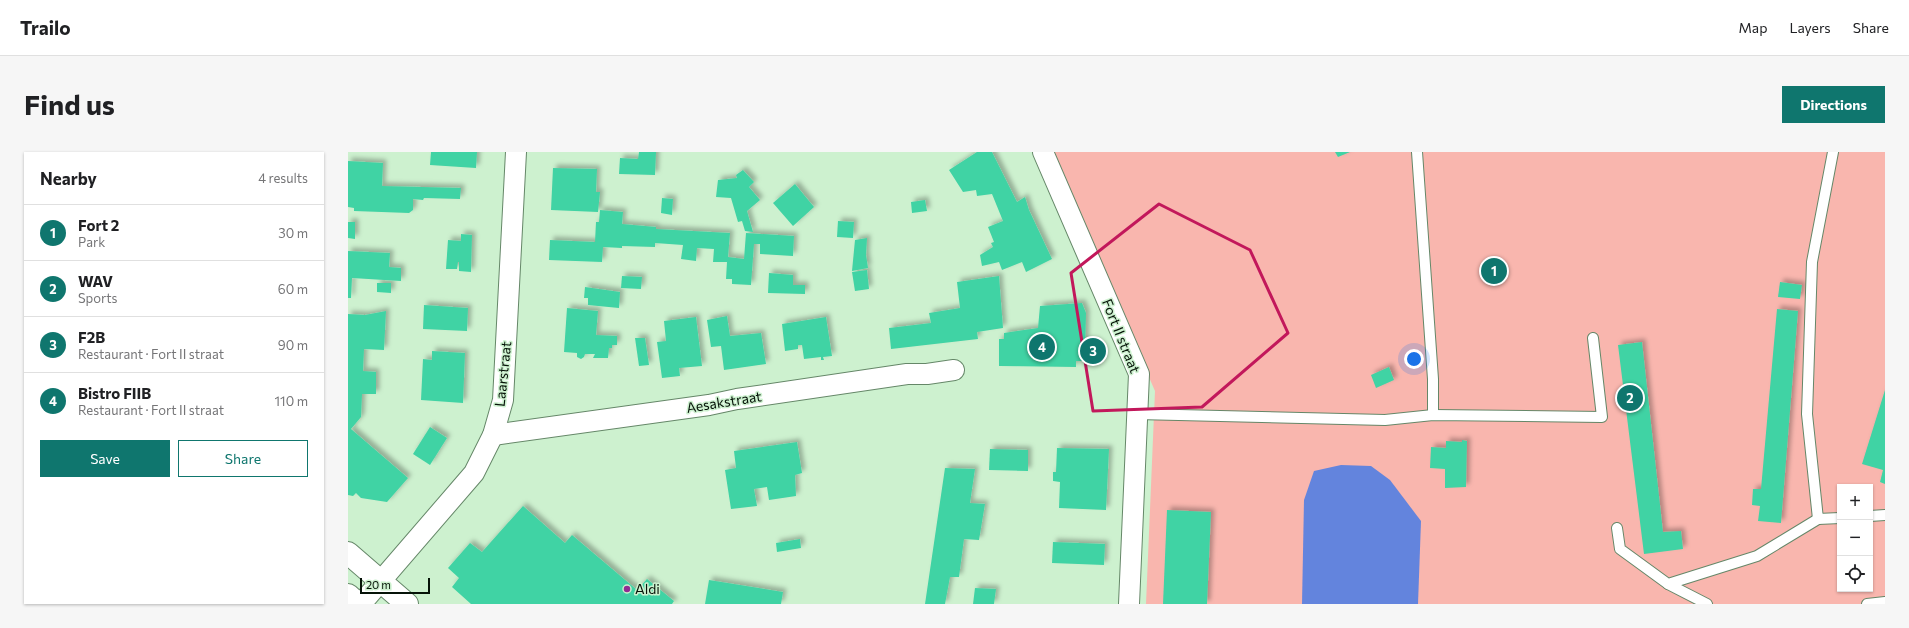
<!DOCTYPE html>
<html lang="en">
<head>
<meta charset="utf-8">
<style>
  :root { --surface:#fff; --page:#f6f6f6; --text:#202124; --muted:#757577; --line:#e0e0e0; --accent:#0f766e }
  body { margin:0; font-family:Commissioner,sans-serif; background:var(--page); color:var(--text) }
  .controls { position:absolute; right:12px; bottom:12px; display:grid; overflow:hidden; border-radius:0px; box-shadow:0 1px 3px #0004 }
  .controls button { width:36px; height:36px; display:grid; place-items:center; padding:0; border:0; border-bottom:1px solid var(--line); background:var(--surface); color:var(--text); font:20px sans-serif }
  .scale { position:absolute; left:12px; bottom:10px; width:70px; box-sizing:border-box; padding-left:4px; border:2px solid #061308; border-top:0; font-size:11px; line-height:14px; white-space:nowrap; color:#061308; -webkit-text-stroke:3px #cdf1cf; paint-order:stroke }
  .you { position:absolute; left:1066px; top:207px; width:14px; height:14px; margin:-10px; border:3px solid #fff; border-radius:50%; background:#1a73e8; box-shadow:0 0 0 6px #1a73e833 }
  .badge { display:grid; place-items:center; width:26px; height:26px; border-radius:50%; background:var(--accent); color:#fff; font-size:13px; font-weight:700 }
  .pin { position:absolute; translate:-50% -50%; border:2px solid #fff; box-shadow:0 1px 4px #0006 }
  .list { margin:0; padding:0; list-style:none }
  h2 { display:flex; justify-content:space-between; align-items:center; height:52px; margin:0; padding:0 16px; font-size:17px }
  h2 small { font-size:13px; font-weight:400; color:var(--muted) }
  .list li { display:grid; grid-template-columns:26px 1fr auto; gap:12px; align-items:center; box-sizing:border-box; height:56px; padding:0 16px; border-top:1px solid var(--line) }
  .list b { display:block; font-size:15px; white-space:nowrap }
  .list p { margin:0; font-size:13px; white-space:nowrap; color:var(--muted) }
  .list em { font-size:13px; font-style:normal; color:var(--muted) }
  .actions { display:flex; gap:8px; padding:12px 16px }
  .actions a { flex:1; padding:9px 0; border:1px solid var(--accent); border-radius:0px; text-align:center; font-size:14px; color:var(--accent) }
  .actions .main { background:var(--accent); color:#fff }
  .icon { flex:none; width:22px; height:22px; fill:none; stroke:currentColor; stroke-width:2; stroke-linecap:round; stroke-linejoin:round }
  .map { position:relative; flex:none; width:1537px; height:452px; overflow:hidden; border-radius:0px }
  header { display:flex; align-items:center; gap:24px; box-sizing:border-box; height:56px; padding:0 20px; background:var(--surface); border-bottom:1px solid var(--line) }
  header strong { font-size:19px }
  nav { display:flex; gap:22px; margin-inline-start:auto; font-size:14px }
  .intro { display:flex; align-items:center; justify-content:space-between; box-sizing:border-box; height:96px; padding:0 24px }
  h1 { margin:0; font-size:28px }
  .button { padding:10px 18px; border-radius:0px; background:var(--accent); color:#fff; font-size:14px; font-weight:700 }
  main { display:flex; gap:24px; padding:0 24px }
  aside { flex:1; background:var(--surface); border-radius:0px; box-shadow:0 1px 3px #0004 }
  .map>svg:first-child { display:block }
  .green { fill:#f9b6ae; fill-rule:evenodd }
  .water { fill:#6384dd }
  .building { fill:#41d3a4; filter:url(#shadow) }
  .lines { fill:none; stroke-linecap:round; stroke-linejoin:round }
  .service-casing { stroke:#658768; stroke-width:12 }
  .minor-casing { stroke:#658768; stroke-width:22 }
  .secondary-casing { stroke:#658768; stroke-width:24 }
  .service { stroke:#fff; stroke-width:10 }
  .minor { stroke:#fff; stroke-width:20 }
  .secondary { stroke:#fff; stroke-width:22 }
  .marked { fill:none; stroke:#c2185b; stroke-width:3; stroke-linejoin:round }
  .poi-dot { fill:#912c93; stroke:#cdf1cf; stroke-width:1.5 }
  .labels { text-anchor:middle; stroke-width:3; stroke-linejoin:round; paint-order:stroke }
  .street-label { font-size:14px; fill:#061308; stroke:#cdf1cf }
  .poi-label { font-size:14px; fill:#061308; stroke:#cdf1cf; text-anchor:start }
</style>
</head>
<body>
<header>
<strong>Trailo</strong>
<nav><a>Map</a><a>Layers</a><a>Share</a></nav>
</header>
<div class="intro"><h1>Find us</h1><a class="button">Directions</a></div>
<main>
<aside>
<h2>Nearby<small>4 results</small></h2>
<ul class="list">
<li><span class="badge">1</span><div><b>Fort 2</b><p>Park</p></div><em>30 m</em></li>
<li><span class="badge">2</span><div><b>WAV</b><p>Sports</p></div><em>60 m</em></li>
<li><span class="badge">3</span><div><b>F2B</b><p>Restaurant · Fort II straat</p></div><em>90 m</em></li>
<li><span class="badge">4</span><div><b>Bistro FIIB</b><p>Restaurant · Fort II straat</p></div><em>110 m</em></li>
</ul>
<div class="actions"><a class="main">Save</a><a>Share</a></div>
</aside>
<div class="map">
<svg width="1537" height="452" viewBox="0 0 1537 452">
  <defs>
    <filter id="shadow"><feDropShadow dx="3.5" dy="-3.5" stdDeviation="2" flood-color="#0004"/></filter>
  </defs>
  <rect width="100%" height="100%" fill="#cdf1cf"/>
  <path class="green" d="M703 0H1537V452H798L807 239ZM1492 335H1522V437H1492Z"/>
  <polygon class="water" points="993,313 1023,314 1042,328 1073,369 1070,452 954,452 956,348 966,319"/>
  <g class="building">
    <polygon points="83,0 129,0 128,16 82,13"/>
    <polygon points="291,0 308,0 307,23 271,22 272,6 290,7"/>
    <polygon points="629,0 644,0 669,50 677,45 681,58 704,107 678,120 674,110 654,118 651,110 634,114 632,103 645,95 643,91 646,90 640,75 655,69 644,42 629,44 628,38 615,40 601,18"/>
    <polygon points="987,0 1002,0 990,5"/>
    <polygon points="0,9 35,11 34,34 113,36 112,47 76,46 75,48 65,47 65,58 61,61 6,59 6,56 0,55"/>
    <polygon points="205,16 249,17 248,40 252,40 250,60 203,58"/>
    <polygon points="395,18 406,30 401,35 412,48 399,59 405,80 397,79 394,69 390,70 383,46 368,45 370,28 389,26 388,23"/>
    <polygon points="447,32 466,55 445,74 425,51"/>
    <polygon points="314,46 325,47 324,63 313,61"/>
    <polygon points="577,48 579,59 564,61 563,50"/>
    <polygon points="252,58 275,60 274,72 308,75 308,77 382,81 380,105 396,107 398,81 446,84 445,104 412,102 412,92 406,92 403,133 384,132 384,127 378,127 379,110 365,110 366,97 349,96 348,109 333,107 335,93 307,91 307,95 274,94 274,96 255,95 254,110 201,108 202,88 247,90 248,70 251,70"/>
    <polygon points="490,69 506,70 505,86 489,85"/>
    <polygon points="0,70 7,70 7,87 0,86"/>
    <polygon points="113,82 124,83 123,120 111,119 111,110 110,110 109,117 98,117 100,88 113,89"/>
    <polygon points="519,86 518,103 520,116 504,119 507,88"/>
    <polygon points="0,99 42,101 41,115 53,116 53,129 4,126 3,146 0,146"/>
    <polygon points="519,118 521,137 507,139 504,120"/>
    <polygon points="421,121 445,123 445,133 457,133 457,142 420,141"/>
    <polygon points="274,124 294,125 293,137 273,136"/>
    <polygon points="651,124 655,176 629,180 630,187 543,197 541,176 583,171 581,161 612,156 609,130"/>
    <polygon points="1432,130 1454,133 1452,147 1430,145"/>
    <polygon points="29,131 43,131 43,141 29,140"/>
    <polygon points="237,135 272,140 271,156 240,153 240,146 236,146"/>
    <polygon points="734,151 738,161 737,204 735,209 728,209 728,215 651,214 651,187 656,187 656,181 690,176 692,154"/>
    <polygon points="76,153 120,156 119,179 75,177"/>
    <polygon points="219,156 250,159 248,183 269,184 269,193 264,193 264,196 261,196 260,206 245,206 247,202 237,202 236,205 233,207 229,205 229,201 216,200"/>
    <polygon points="1429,157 1450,159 1433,371 1410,369 1412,354 1404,353 1405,337 1413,337"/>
    <polygon points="38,159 36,198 16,197 15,219 28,220 28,242 14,242 13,265 3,277 60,326 39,350 13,346 8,341 5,344 0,343 0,162 17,163"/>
    <polygon points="379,164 382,184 413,181 418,212 376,218 373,194 363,195 359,168"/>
    <polygon points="348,165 354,214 331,216 332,224 314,226 309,190 318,189 316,169"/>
    <polygon points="478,165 484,204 475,205 476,208 473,208 473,205 456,207 454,193 450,193 450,197 437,199 434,172"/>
    <polygon points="287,186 297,186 301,213 291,214"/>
    <polygon points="1294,190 1315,380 1333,379 1335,397 1296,402 1270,193"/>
    <polygon points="84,199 117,201 115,251 73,248 75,207 84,208"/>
    <polygon points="1041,215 1046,228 1028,236 1023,223"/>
    <polygon points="1537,238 1537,332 1532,330 1535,318 1514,312"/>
    <polygon points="82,275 99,286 82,313 65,302"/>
    <polygon points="1114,288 1119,289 1118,335 1097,336 1097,317 1082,316 1083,295 1098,296 1098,289 1114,290"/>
    <polygon points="449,290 454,321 447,323 448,344 421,348 419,335 406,337 409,354 383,357 377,318 388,316 386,299"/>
    <polygon points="709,296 761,297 758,358 711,356 712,330 705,329 705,320 708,320"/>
    <polygon points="642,297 680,298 680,319 641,318"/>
    <polygon points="597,316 627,317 622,351 637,352 631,388 616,387 611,425 602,425 597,452 577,452"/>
    <polygon points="175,354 217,391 224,383 289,438 299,427 326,449 324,452 123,452 104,435 111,426 100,416 122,391 134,400"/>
    <polygon points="819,358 863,360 859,452 815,452"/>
    <polygon points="452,387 453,396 429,400 428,391"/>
    <polygon points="705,390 757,392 756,413 704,411"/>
    <polygon points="361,428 435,440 433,452 357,452"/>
    <polygon points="627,436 648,437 646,452 625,452"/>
  </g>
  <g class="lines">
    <defs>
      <g id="service">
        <polyline points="1069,0 1085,227 1085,263"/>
        <polyline points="1485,0 1464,110 1459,262 1470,367 1492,366"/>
        <polyline points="789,262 1037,268 1085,263 1254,265 1245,186"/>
        <polyline points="1522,364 1537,363"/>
        <polyline points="1269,376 1272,397 1320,432 1409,404 1470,367"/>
        <polyline points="1320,432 1359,452"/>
        <polyline points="1519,452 1537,450"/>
      </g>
      <g id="minor">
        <polyline points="695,0 791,222 781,452"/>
        <polyline points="145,283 361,253 389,247 559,222 579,222 606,218"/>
        <polyline points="13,452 126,321 145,283 155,248 168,0"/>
      </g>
      <g id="secondary">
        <polyline points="0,401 59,452"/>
        <polyline points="0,443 10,452"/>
      </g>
    </defs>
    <use href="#service" class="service-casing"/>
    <use href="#minor" class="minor-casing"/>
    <use href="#secondary" class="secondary-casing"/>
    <use href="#service" class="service"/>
    <use href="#minor" class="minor"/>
    <use href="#secondary" class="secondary"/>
  </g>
  <path class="marked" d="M811 52 902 98 940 181 854 255 745 259 723 121Z"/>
  <circle class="poi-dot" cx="279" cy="437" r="4"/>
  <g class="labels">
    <g class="street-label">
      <text transform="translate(773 184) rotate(68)" y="5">Fort II straat</text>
      <text transform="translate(155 222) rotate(-84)" y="5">Laarstraat</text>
      <text transform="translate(376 250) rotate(-9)" y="5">Aesakstraat</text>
    </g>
    <g class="poi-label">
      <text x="287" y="442">Aldi</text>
    </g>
  </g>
</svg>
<div class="controls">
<button>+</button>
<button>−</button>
<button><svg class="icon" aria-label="locate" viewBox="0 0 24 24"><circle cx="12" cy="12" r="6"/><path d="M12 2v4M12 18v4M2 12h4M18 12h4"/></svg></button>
</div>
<div class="scale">20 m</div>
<div class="you"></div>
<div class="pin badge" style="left:1146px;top:119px">1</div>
<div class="pin badge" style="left:1282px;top:246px">2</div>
<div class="pin badge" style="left:745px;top:199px">3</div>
<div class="pin badge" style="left:694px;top:195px">4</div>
</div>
</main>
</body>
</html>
